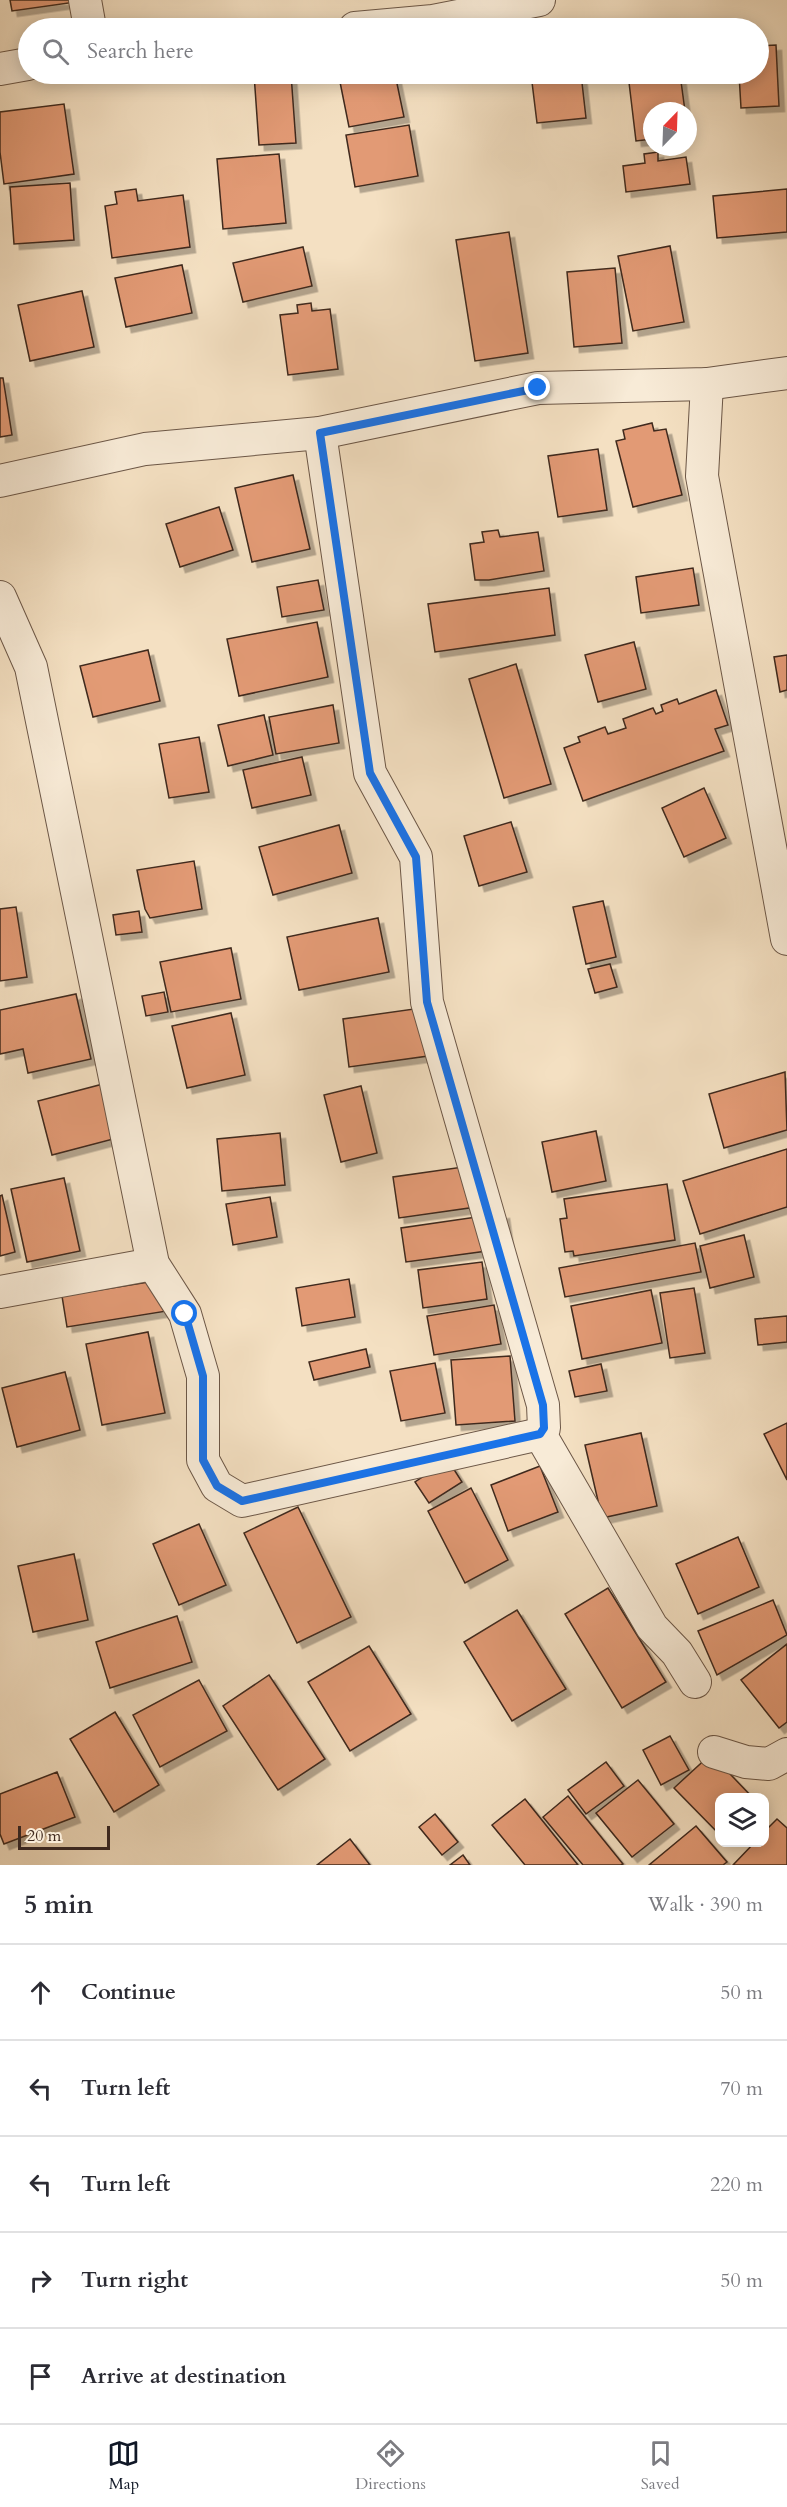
<!DOCTYPE html>
<html lang="en">
<head>
<meta charset="utf-8">
<style>
  :root { --surface:#fff; --page:#f7f7f7; --text:#2b2b33; --muted:#7c7c81; --line:#e1e1e2; --accent:#111827 }
  body { margin:0; font-family:Cardo,serif; background:var(--page); color:var(--text) }
  .controls { position:absolute; right:18px; bottom:18px; display:grid; overflow:hidden; border-radius:12px; box-shadow:0 3px 15px #0003 }
  .controls button { width:54px; height:54px; display:grid; place-items:center; padding:0; border:0; border-bottom:2px solid var(--line); background:var(--surface); color:var(--text); font:30px sans-serif }
  .compass { position:absolute; left:643px; top:102px; width:54px; height:54px; border-radius:50%; background:var(--surface); box-shadow:0 3px 15px #0003; rotate:23deg }
  .scale { position:absolute; left:18px; bottom:15px; width:92px; box-sizing:border-box; padding-left:6px; border:3px solid #3f291e; border-top:0; font-size:16px; line-height:21px; white-space:nowrap; color:#3f291e; -webkit-text-stroke:4px #f8ebd7; paint-order:stroke }
  .stop { position:absolute; width:18px; height:18px; margin:-14px; border:4px solid #1a73e8; border-radius:50%; background:#fff }
  .stop.end { background:#1a73e8; border-color:#fff; box-shadow:0 2px 6px #0008 }
  .list { margin:0; padding:0; list-style:none }
  h2 { display:flex; justify-content:space-between; align-items:center; height:78px; margin:0; padding:0 24px; font-size:26px }
  h2 small { font-size:20px; font-weight:400; color:var(--muted) }
  .list li { display:grid; grid-template-columns:39px 1fr auto; gap:18px; align-items:center; box-sizing:border-box; height:96px; padding:0 24px; border-top:2px solid var(--line) }
  .list b { display:block; font-size:22px; white-space:nowrap }
  .list em { font-size:20px; font-style:normal; color:var(--muted) }
  .icon { flex:none; width:33px; height:33px; fill:none; stroke:currentColor; stroke-width:2; stroke-linecap:round; stroke-linejoin:round }
  .map { position:relative; flex:none; width:787px; height:1865px; overflow:hidden }
  .search { position:absolute; background:var(--surface); box-shadow:0 3px 15px #0003; left:18px; right:18px; top:18px; height:66px; display:flex; align-items:center; gap:15px; box-sizing:border-box; padding:0 21px; border-radius:33px; color:var(--muted); font-size:22px }
  .sheet { height:558px; background:var(--surface) }
  nav { display:flex; justify-content:space-around; align-items:center; box-sizing:border-box; height:84px; border-top:2px solid var(--line); background:var(--surface); font-size:16px; color:var(--muted) }
  nav a { display:grid; justify-items:center; gap:3px }
  nav .on { color:var(--accent) }
  .map>svg:first-child { display:block }
  .building { fill:#e29a75; stroke:#3f291e; stroke-width:1.5; filter:url(#shadow) }
  .lines { fill:none; stroke-linecap:round; stroke-linejoin:round }
  .minor-casing { stroke:#6c5747; stroke-width:34 }
  .minor { stroke:#f8ebd7; stroke-width:32 }
  .route { stroke:#1a73e8; stroke-width:8 }
</style>
</head>
<body>
<div class="map">
<svg width="787" height="1865" viewBox="0 0 787 1865">
  <defs>
    <filter id="shadow"><feDropShadow dx="5.5" dy="5.5" stdDeviation="0" flood-color="#0004"/></filter>
  </defs>
  <rect width="100%" height="100%" fill="#f4e0c2"/>
  <filter id="stains"><feTurbulence type="fractalNoise" baseFrequency=".00333" numOctaves="4"/><feColorMatrix values="0 0 0 0 .2 0 0 0 0 .09 0 0 0 0 .02 0 0 0 .5 -.17"/></filter>
  <radialGradient id="worn" r=".72"><stop offset=".6" stop-color="#630" stop-opacity="0"/><stop offset="1" stop-color="#630" stop-opacity=".3"/></radialGradient>
  <g class="building">
    <polygon points="10,0 75,0 76,2 12,11"/>
    <polygon points="673,20 675,28 622,28 622,27"/>
    <polygon points="776,45 779,106 741,108 739,74 758,74 758,46"/>
    <polygon points="254,74 291,74 296,143 259,145"/>
    <polygon points="386,74 395,74 404,117 349,127 340,82"/>
    <polygon points="531,74 581,74 586,118 537,123"/>
    <polygon points="628,74 680,74 685,111 652,111 652,139 636,141"/>
    <polygon points="64,104 74,174 4,184 0,152 0,112"/>
    <polygon points="409,125 418,176 355,187 346,135"/>
    <polygon points="658,152 658,161 686,157 690,184 626,192 623,166 645,163 644,154"/>
    <polygon points="279,154 286,223 223,229 217,159"/>
    <polygon points="70,183 74,240 14,244 10,187"/>
    <polygon points="136,189 138,201 183,195 190,247 112,258 105,206 117,204 115,192"/>
    <polygon points="787,189 787,232 717,238 713,196"/>
    <polygon points="509,232 528,353 475,361 456,240"/>
    <polygon points="670,246 684,322 633,331 618,256"/>
    <polygon points="303,247 312,286 243,302 233,263"/>
    <polygon points="182,265 192,313 126,327 115,278"/>
    <polygon points="615,268 622,343 574,347 567,272"/>
    <polygon points="82,291 94,347 30,361 18,305"/>
    <polygon points="311,303 312,311 330,309 338,369 288,375 280,315 298,313 297,305"/>
    <polygon points="0,378 3,378 12,435 0,437"/>
    <polygon points="652,423 654,431 666,429 682,495 633,507 616,441 625,439 623,430"/>
    <polygon points="598,449 607,510 558,517 548,456"/>
    <polygon points="293,475 310,549 252,562 235,488"/>
    <polygon points="219,507 233,550 180,567 166,524"/>
    <polygon points="498,530 500,537 538,532 544,571 489,580 475,580 470,544 484,542 482,532"/>
    <polygon points="693,568 699,605 641,613 636,577"/>
    <polygon points="318,580 324,610 282,617 277,587"/>
    <polygon points="549,588 555,635 435,652 428,604"/>
    <polygon points="317,622 328,677 239,696 227,639"/>
    <polygon points="634,642 646,689 598,702 585,655"/>
    <polygon points="148,650 160,701 93,717 80,666"/>
    <polygon points="787,655 787,690 780,692 774,657"/>
    <polygon points="516,664 551,784 504,798 469,679"/>
    <polygon points="716,690 728,725 715,729 724,751 583,801 564,748 580,742 578,737 605,727 608,734 626,728 623,719 653,708 656,714 663,711 661,705 677,699 679,704"/>
    <polygon points="333,705 339,743 276,754 269,717"/>
    <polygon points="264,715 273,755 228,766 218,725"/>
    <polygon points="199,737 209,792 169,798 159,744"/>
    <polygon points="302,757 311,795 252,808 243,770"/>
    <polygon points="704,788 726,838 684,857 662,808"/>
    <polygon points="511,822 527,872 479,886 464,836"/>
    <polygon points="339,825 352,873 273,895 259,847"/>
    <polygon points="194,861 202,909 150,918 145,909 137,870"/>
    <polygon points="603,901 616,957 586,964 573,907"/>
    <polygon points="16,907 27,977 0,981 0,909"/>
    <polygon points="139,911 142,932 116,935 113,915"/>
    <polygon points="378,918 389,972 299,990 287,937"/>
    <polygon points="231,948 241,999 171,1012 160,962"/>
    <polygon points="610,964 617,987 595,993 588,969"/>
    <polygon points="164,992 168,1012 146,1016 142,996"/>
    <polygon points="76,994 91,1059 28,1073 23,1049 0,1054 0,1010"/>
    <polygon points="421,1008 428,1056 349,1067 343,1019"/>
    <polygon points="231,1013 245,1075 187,1088 172,1026"/>
    <polygon points="785,1072 787,1130 724,1148 709,1094"/>
    <polygon points="103,1084 117,1138 52,1155 38,1101"/>
    <polygon points="361,1086 377,1153 341,1162 324,1095"/>
    <polygon points="596,1131 606,1181 552,1192 542,1142"/>
    <polygon points="280,1133 285,1185 222,1191 217,1139"/>
    <polygon points="787,1149 787,1207 700,1234 683,1181"/>
    <polygon points="470,1166 476,1207 399,1218 393,1177"/>
    <polygon points="64,1178 80,1251 27,1262 11,1189"/>
    <polygon points="667,1184 675,1240 574,1256 573,1251 565,1252 560,1219 567,1218 564,1199"/>
    <polygon points="2,1195 15,1252 0,1256 0,1196"/>
    <polygon points="270,1197 277,1237 233,1245 226,1204"/>
    <polygon points="504,1213 509,1248 406,1262 401,1228"/>
    <polygon points="744,1235 754,1277 710,1288 700,1246"/>
    <polygon points="695,1243 701,1272 565,1297 559,1268"/>
    <polygon points="482,1262 487,1299 423,1308 418,1270"/>
    <polygon points="349,1279 355,1317 302,1326 296,1288"/>
    <polygon points="161,1280 167,1311 67,1327 62,1296"/>
    <polygon points="694,1288 705,1353 670,1358 660,1293"/>
    <polygon points="651,1290 662,1343 582,1359 571,1306"/>
    <polygon points="494,1305 501,1344 434,1355 427,1316"/>
    <polygon points="787,1316 787,1342 758,1345 755,1319"/>
    <polygon points="148,1332 165,1413 102,1425 86,1344"/>
    <polygon points="366,1349 370,1367 314,1380 309,1362"/>
    <polygon points="510,1356 515,1421 456,1425 451,1360"/>
    <polygon points="435,1363 445,1413 401,1421 390,1371"/>
    <polygon points="601,1364 607,1391 575,1397 569,1371"/>
    <polygon points="65,1372 80,1430 17,1447 2,1388"/>
    <polygon points="787,1423 787,1480 764,1434"/>
    <polygon points="641,1433 657,1506 602,1518 585,1445"/>
    <polygon points="448,1460 462,1482 429,1503 415,1482"/>
    <polygon points="540,1466 558,1512 508,1531 491,1485"/>
    <polygon points="471,1488 508,1560 465,1583 428,1511"/>
    <polygon points="298,1507 351,1617 297,1643 244,1533"/>
    <polygon points="199,1524 226,1585 179,1605 153,1544"/>
    <polygon points="738,1537 759,1587 698,1614 676,1564"/>
    <polygon points="74,1554 88,1620 33,1632 18,1566"/>
    <polygon points="608,1588 666,1682 622,1708 565,1614"/>
    <polygon points="773,1600 787,1635 717,1675 698,1631"/>
    <polygon points="517,1610 566,1689 512,1721 464,1642"/>
    <polygon points="177,1616 192,1662 110,1688 96,1642"/>
    <polygon points="787,1644 787,1722 779,1728 741,1680"/>
    <polygon points="369,1646 411,1714 350,1751 308,1682"/>
    <polygon points="269,1675 325,1759 278,1790 223,1706"/>
    <polygon points="199,1680 227,1731 160,1767 133,1715"/>
    <polygon points="115,1712 159,1785 114,1812 70,1739"/>
    <polygon points="670,1736 689,1770 661,1785 643,1750"/>
    <polygon points="711,1754 753,1798 720,1798 720,1835 674,1788"/>
    <polygon points="606,1762 624,1786 586,1814 568,1790"/>
    <polygon points="57,1772 75,1817 4,1844 0,1834 0,1794"/>
    <polygon points="638,1780 674,1824 632,1857 596,1813"/>
    <polygon points="568,1796 623,1864 621,1865 583,1865 543,1817"/>
    <polygon points="525,1799 578,1865 525,1865 492,1825"/>
    <polygon points="435,1814 458,1842 442,1855 419,1827"/>
    <polygon points="777,1819 787,1828 787,1865 733,1865 755,1842 764,1842 764,1832"/>
    <polygon points="696,1826 727,1862 723,1865 649,1865"/>
    <polygon points="350,1839 370,1865 317,1865"/>
    <polygon points="463,1855 470,1865 450,1865"/>
  </g>
  <g class="lines">
    <defs>
      <g id="minor">
        <polyline points="85,0 90,28"/>
        <polyline points="355,28 433,21 539,0"/>
        <polyline points="0,69 28,64"/>
        <polyline points="707,384 702,476 787,939"/>
        <polyline points="320,433 370,773 416,857 427,1002 543,1405 544,1428 540,1434"/>
        <polyline points="0,481 145,449 320,433 538,388 707,384 787,373"/>
        <polyline points="0,597 31,667 153,1264 185,1314 203,1376 203,1460 217,1486 242,1501 540,1434"/>
        <polyline points="0,1292 153,1264"/>
        <polyline points="540,1434 652,1627 677,1653 695,1682"/>
        <polyline points="714,1752 746,1762 769,1764 787,1754"/>
      </g>
    </defs>
    <use href="#minor" class="minor-casing"/>
    <use href="#minor" class="minor"/>
  </g>
  <g class="lines">
    <polyline class="route" points="185,1314 203,1376 203,1460 217,1486 242,1501 540,1434 544,1428 543,1405 427,1002 416,857 370,773 320,433 538,388"/>
  </g>
  <rect width="100%" height="100%" filter="url(#stains)"/>
  <rect width="100%" height="100%" fill="url(#worn)"/>
</svg>
<div class="controls">
<button><svg class="icon" aria-label="layers" viewBox="0 0 24 24"><path d="M12 4l9 5-9 5-9-5zM3 14l9 5 9-5"/></svg></button>
</div>
<svg class="compass" viewBox="-18 -18 36 36"><path d="M0-13l5 13h-10z" fill="#e53935"/><path d="M0 13l5-13h-10z" fill="#7c7c81"/></svg>
<div class="scale">20 m</div>
<div class="stop" style="left:185px;top:1314px"></div>
<div class="stop end" style="left:538px;top:388px"></div>
<div class="search"><svg class="icon" aria-label="search" viewBox="0 0 24 24"><circle cx="10" cy="10" r="6"/><path d="M15 15l6 6"/></svg>Search here</div>
</div>
<section class="sheet">
<h2>5 min<small>Walk · 390 m</small></h2>
<ul class="list">
<li><svg class="icon" aria-label="ahead" viewBox="0 0 24 24"><path d="M12 20V5M6 11l6-6 6 6"/></svg><div><b>Continue</b></div><em>50 m</em></li>
<li><svg class="icon" aria-label="left" viewBox="0 0 24 24"><path d="M17 20v-9H6M10 6l-5 5 5 5"/></svg><div><b>Turn left</b></div><em>70 m</em></li>
<li><svg class="icon" aria-label="left" viewBox="0 0 24 24"><path d="M17 20v-9H6M10 6l-5 5 5 5"/></svg><div><b>Turn left</b></div><em>220 m</em></li>
<li><svg class="icon" aria-label="right" viewBox="0 0 24 24"><path d="M7 20v-9h11M14 6l5 5-5 5"/></svg><div><b>Turn right</b></div><em>50 m</em></li>
<li><svg class="icon" aria-label="arrive" viewBox="0 0 24 24"><path d="M6 21V4h12l-3 4 3 4H6"/></svg><div><b>Arrive at destination</b></div></li>
</ul>
</section>
<nav>
<a class="on"><svg class="icon" aria-label="map" viewBox="0 0 24 24"><path d="M3 6l6-2 6 2 6-2v14l-6 2-6-2-6 2zM9 4v14M15 6v14"/></svg>Map</a>
<a><svg class="icon" aria-label="directions" viewBox="0 0 24 24"><path d="M12 3l9 9-9 9-9-9zM9 14v-3h6M13 9l2 2-2 2"/></svg>Directions</a>
<a><svg class="icon" aria-label="saved" viewBox="0 0 24 24"><path d="M7 4h10v16l-5-4-5 4z"/></svg>Saved</a>
</nav>
</body>
</html>
